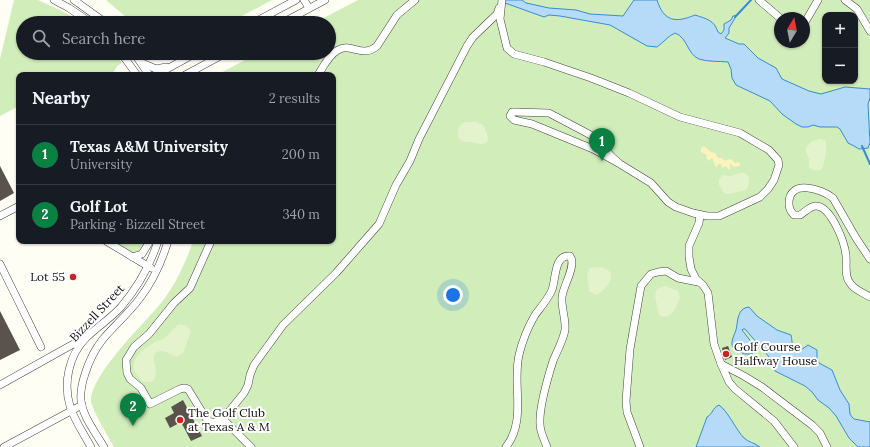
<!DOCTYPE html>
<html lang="en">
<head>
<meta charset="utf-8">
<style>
  :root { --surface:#171b24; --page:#242831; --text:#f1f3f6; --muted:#9ea1a6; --line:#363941; --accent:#0b8043 }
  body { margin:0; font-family:Lora,serif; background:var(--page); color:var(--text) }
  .controls { position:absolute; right:12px; top:12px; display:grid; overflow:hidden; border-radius:8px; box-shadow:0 1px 3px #0004 }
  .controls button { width:36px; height:36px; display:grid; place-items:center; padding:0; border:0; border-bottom:1px solid var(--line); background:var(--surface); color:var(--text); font:20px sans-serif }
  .compass { position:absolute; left:774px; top:12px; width:36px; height:36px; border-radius:50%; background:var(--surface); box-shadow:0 1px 3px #0004; rotate:10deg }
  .you { position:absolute; left:453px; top:295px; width:14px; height:14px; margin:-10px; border:3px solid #fff; border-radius:50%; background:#1a73e8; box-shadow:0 0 0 6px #1a73e833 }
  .badge { display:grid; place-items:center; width:26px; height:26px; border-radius:50%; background:var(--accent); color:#fff; font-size:13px; font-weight:700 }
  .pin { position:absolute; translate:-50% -33px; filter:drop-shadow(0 1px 2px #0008) }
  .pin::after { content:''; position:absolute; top:21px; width:14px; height:12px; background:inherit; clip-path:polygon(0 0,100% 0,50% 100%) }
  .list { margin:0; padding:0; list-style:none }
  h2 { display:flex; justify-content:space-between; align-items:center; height:52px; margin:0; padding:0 16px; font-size:17px }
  h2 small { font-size:13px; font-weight:400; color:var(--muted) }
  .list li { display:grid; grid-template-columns:26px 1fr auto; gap:12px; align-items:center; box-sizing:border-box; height:60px; padding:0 16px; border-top:1px solid var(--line) }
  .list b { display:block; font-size:15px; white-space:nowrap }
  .list p { margin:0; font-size:13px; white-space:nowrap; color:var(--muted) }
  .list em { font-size:13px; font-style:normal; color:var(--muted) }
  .icon { flex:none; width:22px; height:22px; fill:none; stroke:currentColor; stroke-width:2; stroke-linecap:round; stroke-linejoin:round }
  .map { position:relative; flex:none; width:870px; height:447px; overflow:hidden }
  .search { position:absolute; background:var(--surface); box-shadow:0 1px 3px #0004; left:16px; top:16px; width:320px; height:44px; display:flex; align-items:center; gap:10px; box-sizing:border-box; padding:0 14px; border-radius:22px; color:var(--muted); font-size:15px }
  .panel { position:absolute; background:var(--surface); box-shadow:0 1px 3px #0004; left:16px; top:72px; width:320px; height:172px; border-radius:8px }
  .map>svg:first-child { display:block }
  .green { fill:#d1edba; fill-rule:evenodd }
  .sand { fill:#fdf4bd }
  .pitch { fill:#e3f3cc }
  .water { fill:#b5dbf9; stroke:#388bd5 }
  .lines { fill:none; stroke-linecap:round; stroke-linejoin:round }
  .stream { stroke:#388bd5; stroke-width:2 }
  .building { fill:#5a524c }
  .minor-casing { stroke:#434343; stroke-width:8 }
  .minor { stroke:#fff; stroke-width:7 }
  .poi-dot { fill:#c9241f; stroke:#fff; stroke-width:1.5 }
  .labels { text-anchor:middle; stroke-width:4; stroke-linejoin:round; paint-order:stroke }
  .poi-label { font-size:12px; fill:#101010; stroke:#fff; text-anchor:start }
  .street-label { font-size:12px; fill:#101010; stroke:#fff }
</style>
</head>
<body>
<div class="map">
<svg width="870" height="447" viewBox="0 0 870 447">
  <rect width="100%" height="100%" fill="#fffef4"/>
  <g class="green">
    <polygon points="14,0 38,0 64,12 82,23 23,23 23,53 114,53 122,63 117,66 112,75 19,75 19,106 0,116 0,59"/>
    <polygon points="106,0 272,0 229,23 133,23"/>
    <path d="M358 0H870V447H114C109 438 92 410 91 401 91 374 144 324 161 303 175 286 186 262 193 241H333V75H217L258 53H329V23H314ZM825 15H855V81H825ZM780 18H804V42H780Z"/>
    <path d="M112 241H145C139 262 124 248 112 241Z"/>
  </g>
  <polygon class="sand" points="704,146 711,152 715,153 718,158 722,158 725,161 729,159 732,160 735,163 739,162 740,166 733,167 730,163 730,169 729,170 726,166 722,168 721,164 718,164 717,167 715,166 713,159 712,158 709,161 706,158 707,155 701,152 701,148"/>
  <g class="pitch">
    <path d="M466 122H476L483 125C486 131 493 143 482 144 479 144 475 143 472 142 467 142 464 143 459 139 456 132 458 124 466 122Z"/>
    <path d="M820 139 825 140C828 146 825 165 821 170H813L809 167V159L806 152V148L811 142Z"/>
    <path d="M740 173H744L748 176C750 181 749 186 746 190L730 194H725L719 185V179L723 175 730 176Z"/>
    <path d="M602 267 609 271C610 273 611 275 611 277 611 284 601 293 596 295L589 291 587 274 590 268Z"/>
    <path d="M665 286 678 291 680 297C677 306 671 322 659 315L655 296 657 289Z"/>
    <path d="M180 324 187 326 191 331 183 353 177 357C172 356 168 352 163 351 143 350 164 374 152 382H144C123 366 138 352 155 342 158 340 161 340 163 339 170 334 173 327 180 324Z"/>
  </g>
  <g class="water">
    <path d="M500 0H522L526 3 549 8 576 10 590 14 623 16 634 0H657C664 22 676 23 695 15 707 19 714 20 718 32L721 34 724 30V24L731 20 733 16 737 15 729 28V33L725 38 739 44H744L758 58 776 68 782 79 809 91 821 94 845 87 870 89V98L868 104 870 143 868 148 859 149 854 146 848 143 840 129 837 127H820L813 125 808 127H802L796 124 782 114 770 101 736 85 732 78 731 69 728 62C719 61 707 62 699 59 687 54 688 38 675 33 668 36 664 42 657 47L647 46 610 25 560 16 549 15 544 17 505 3Z"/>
    <path d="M749 307 757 316 777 330 791 335C793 342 790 350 801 350L808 345 817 350V358L819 363 832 370 840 390 849 404 850 414 852 417 854 419 870 422V447H858L849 438 836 416 829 408 818 400 812 392 805 386 775 371 770 358 745 329H743L742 330 753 344V353L751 354H744L733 348C730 342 734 336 736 330 738 321 737 308 749 307Z"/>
    <path d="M719 405C728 411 736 430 744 438 748 442 755 443 760 447H696L707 417C713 414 712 408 719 405Z"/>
  </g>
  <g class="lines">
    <g class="stream">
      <polyline points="735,17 751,0"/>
      <polyline points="862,146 870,164"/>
    </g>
  </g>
  <g class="building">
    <polygon points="0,166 14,193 0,201"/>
    <polygon points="0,311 20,350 0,360"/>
    <polygon points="728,346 732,357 725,360 722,348"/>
    <polygon points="183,400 202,436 191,441 181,422 170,428 165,418 174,413 171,407"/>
  </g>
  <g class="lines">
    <defs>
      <g id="minor">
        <polyline points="54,0 69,8 91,23"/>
        <polyline points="74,0 106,23"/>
        <polyline points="304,0 309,8"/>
        <polyline points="502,0 500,19 507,48 514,54 544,62 591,78 629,93 680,117 740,133 769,150 778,160 779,165 774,180 768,189 760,197 719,216 707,216 693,213 676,207 668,202 651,183 620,164 612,157 596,138 585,132 549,113 515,112 512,112 510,116 514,120 532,124 593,149 620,164"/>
        <polyline points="759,0 780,18"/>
        <polyline points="845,0 857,9 870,31"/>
        <polyline points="253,23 296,0"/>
        <polyline points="282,23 325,0"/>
        <polyline points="804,24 818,0"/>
        <polyline points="121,53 137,75"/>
        <polyline points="134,53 149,75"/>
        <polyline points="142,63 156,69 166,67"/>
        <polyline points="156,75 196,53"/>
        <polyline points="185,75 226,53"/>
        <path d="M318 75C323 67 329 55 338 50 351 42 362 59 377 46L397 15 415 0"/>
        <polyline points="700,215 699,223 689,246 689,257 691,269 696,279 703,285 708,293 714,344 721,364 744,376 762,387 812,425 820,433 827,447"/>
        <polyline points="0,216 19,206"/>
        <polyline points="106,241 151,268"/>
        <path d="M211 241 190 288 174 303 149 334 134 347 126 360 127 373 130 379 141 388 150 404 180 389 184 388 188 389 207 420C212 424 217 422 223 419L251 447"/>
        <polyline points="132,257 142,254 150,241"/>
        <path d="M870 259 856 238 833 198C821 188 788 179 789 204 789 209 791 212 794 215H800C805 212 809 207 815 206 831 205 845 243 846 256 847 265 844 276 850 283 854 290 864 293 870 297"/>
        <polyline points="0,264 41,347"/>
        <polyline points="721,364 729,382 735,389 774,421 794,447"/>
        <polyline points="0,385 84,338"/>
        <polyline points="223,419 244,393 248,385 250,375 254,365 283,325 336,273 379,224 396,185 410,161 419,139 467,46 473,37 497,14 499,8"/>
        <polyline points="4,447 82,405"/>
        <path d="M91 447C84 434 74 420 70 406 63 383 69 355 86 338 97 327 110 319 121 307 137 288 150 266 158 241"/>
        <path d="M104 447C96 433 83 417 81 401 80 391 82 383 85 374 89 361 95 349 103 339 115 325 129 313 140 298 153 281 162 261 168 241"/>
        <path d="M506 447C527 420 512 385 519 355 522 342 528 327 535 315 541 307 548 299 552 290 556 279 554 254 570 256 577 265 563 286 562 297 561 307 566 319 565 330 563 341 557 351 553 361 548 377 539 408 540 424 540 432 544 439 547 447"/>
        <polyline points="640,447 627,412 626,401 630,349 641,286 651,274 658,272 666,271 678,278 698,282"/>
      </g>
    </defs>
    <use href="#minor" class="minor-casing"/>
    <use href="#minor" class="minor"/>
  </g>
  <g class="poi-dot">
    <circle cx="73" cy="277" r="4"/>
    <circle cx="726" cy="354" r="4"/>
    <circle cx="180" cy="420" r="4"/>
  </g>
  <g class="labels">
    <g class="poi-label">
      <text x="65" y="281" text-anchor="end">Lot 55</text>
      <text x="734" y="351">Golf Course<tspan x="734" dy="14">Halfway House</tspan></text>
      <text x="188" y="417">The Golf Club<tspan x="188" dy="14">at Texas A &amp; M</tspan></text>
    </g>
    <g class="street-label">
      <text transform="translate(97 313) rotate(-47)" y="4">Bizzell Street</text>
    </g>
  </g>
</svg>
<div class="controls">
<button>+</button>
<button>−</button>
</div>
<svg class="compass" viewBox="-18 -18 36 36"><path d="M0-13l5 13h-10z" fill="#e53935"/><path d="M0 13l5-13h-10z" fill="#9ea1a6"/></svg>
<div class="you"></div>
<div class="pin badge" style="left:602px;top:161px">1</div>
<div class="pin badge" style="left:133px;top:426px">2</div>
<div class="search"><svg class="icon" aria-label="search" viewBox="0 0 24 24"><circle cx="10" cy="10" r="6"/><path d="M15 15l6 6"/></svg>Search here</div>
<section class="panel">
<h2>Nearby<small>2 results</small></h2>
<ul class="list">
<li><span class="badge">1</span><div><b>Texas A&amp;M University</b><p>University</p></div><em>200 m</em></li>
<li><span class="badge">2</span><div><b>Golf Lot</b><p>Parking · Bizzell Street</p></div><em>340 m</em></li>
</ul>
</section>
</div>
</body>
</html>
